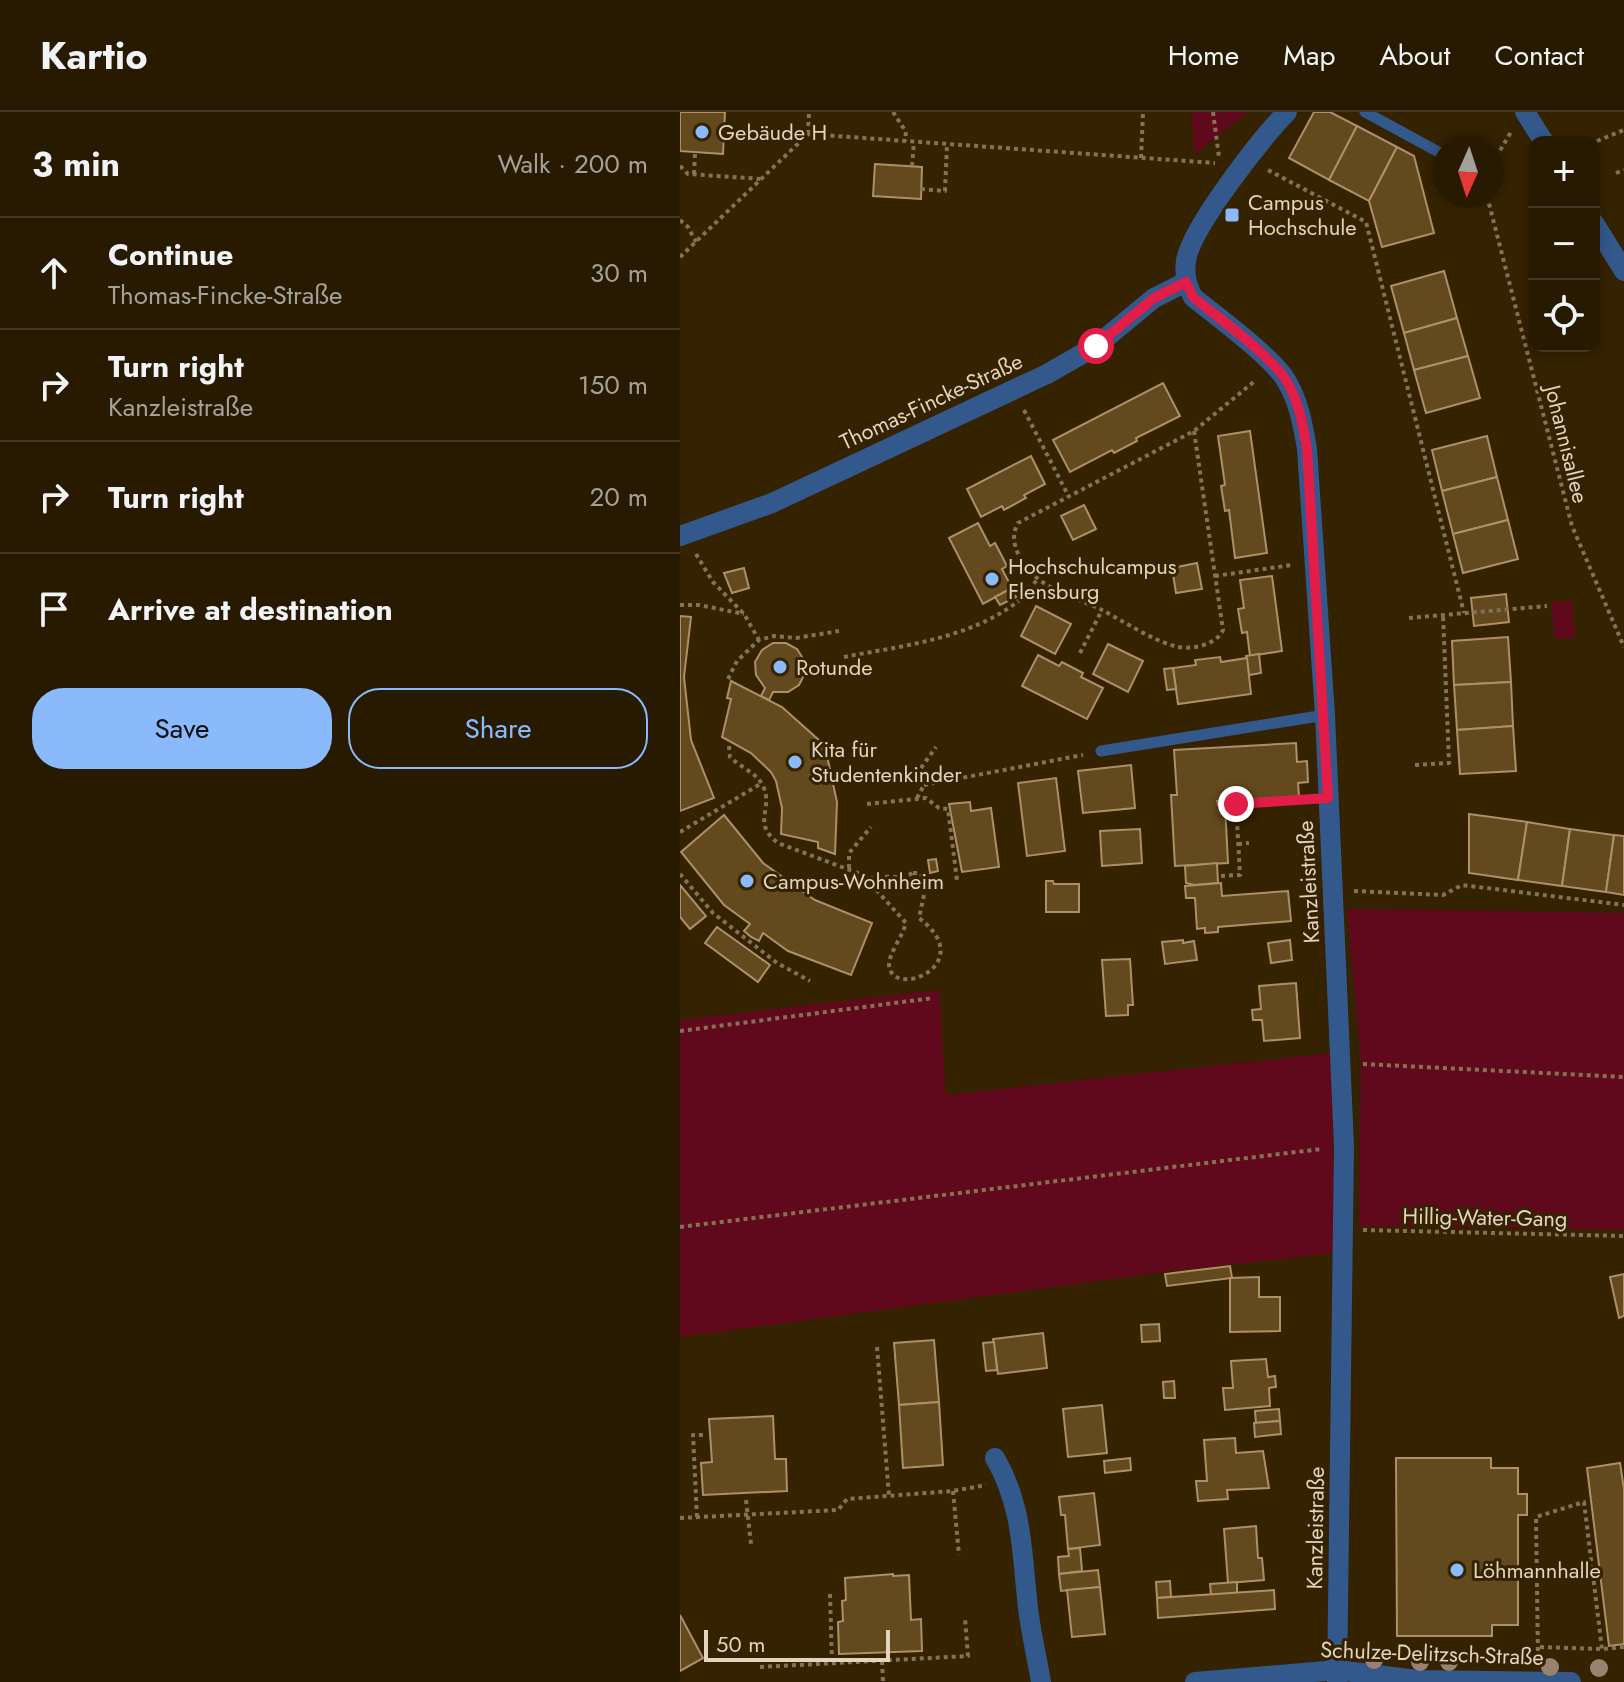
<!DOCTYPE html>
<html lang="en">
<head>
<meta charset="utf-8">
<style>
  :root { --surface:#271a01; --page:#332710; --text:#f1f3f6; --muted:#a4a199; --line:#433823; --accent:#8abafc }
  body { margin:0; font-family:Jost,sans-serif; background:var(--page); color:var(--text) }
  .controls { position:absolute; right:24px; top:24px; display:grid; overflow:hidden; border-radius:16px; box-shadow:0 4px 12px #0003 }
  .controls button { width:72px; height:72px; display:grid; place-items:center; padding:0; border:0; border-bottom:2px solid var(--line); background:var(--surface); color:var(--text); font:40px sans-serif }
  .compass { position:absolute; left:752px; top:24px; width:72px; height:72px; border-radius:50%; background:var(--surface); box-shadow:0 4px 12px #0003; rotate:183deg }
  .scale { position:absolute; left:24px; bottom:20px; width:186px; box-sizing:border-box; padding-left:8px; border:4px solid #e3d4be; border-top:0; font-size:22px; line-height:28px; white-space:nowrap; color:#e3d4be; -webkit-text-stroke:6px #342201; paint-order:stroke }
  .stop { position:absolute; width:24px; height:24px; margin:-18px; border:6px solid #e11d48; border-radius:50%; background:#fff }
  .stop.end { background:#e11d48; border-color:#fff; box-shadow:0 2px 8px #0008 }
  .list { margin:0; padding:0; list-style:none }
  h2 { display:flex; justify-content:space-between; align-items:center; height:104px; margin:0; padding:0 32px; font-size:34px }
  h2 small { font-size:26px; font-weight:400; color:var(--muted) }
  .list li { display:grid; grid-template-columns:52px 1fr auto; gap:24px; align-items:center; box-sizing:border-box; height:112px; padding:0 32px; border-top:2px solid var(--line) }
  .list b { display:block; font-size:30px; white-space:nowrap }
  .list p { margin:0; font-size:26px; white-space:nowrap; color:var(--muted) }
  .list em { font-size:26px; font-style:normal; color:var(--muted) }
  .actions { display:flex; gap:16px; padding:24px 32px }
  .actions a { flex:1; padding:18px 0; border:2px solid var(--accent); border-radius:32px; text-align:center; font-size:28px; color:var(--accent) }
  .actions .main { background:var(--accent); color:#111 }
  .icon { flex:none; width:44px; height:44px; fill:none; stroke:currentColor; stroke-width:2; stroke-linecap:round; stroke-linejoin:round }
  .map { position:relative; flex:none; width:944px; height:1570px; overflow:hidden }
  header { display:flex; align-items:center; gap:48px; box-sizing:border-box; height:112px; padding:0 40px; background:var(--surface); border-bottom:2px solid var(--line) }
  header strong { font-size:38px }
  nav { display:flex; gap:44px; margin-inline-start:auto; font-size:28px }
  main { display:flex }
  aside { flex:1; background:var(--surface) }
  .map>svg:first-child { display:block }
  .green { fill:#60091c }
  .building { fill:#63491e; stroke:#ad9065; stroke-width:2 }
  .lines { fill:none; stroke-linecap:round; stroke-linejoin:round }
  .path { stroke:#837256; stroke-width:4; stroke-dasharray:4 4; stroke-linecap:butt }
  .service { stroke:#33588b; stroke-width:11 }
  .minor { stroke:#33588b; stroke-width:20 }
  .tertiary { stroke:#33588b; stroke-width:20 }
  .tree { fill:#9a8172 }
  .route { stroke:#e11d48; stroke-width:10 }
  .poi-dot { fill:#8abafc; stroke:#342201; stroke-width:3 }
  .labels { text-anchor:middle; stroke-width:6; stroke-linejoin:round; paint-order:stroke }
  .poi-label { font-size:22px; fill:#e3d4be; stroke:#342201; text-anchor:start }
  .street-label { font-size:22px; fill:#e3d4be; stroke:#342201 }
</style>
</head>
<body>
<header>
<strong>Kartio</strong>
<nav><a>Home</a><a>Map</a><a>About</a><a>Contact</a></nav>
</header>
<main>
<aside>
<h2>3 min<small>Walk · 200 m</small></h2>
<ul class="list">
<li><svg class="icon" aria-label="ahead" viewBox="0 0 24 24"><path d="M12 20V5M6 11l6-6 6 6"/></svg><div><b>Continue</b><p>Thomas-Fincke-Straße</p></div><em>30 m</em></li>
<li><svg class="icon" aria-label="right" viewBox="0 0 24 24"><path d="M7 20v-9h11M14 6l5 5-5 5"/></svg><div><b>Turn right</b><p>Kanzleistraße</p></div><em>150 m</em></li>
<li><svg class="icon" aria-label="right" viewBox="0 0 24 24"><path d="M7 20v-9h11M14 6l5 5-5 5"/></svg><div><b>Turn right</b></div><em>20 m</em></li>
<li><svg class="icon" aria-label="arrive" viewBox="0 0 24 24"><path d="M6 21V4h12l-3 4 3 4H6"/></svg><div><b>Arrive at destination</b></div></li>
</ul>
<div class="actions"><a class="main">Save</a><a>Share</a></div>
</aside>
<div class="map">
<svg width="944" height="1570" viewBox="0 0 944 1570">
  <rect width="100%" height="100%" fill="#342201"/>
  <g class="green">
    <polygon points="511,0 568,0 515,42"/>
    <polygon points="891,488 895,526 875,527 871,490"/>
    <polygon points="667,797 944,801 944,1118 679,1114 681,946"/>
    <polygon points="259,878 266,983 651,941 655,1141 485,1160 0,1225 0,908"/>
  </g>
  <g class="building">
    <polygon points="0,0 45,0 43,42 0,39"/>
    <polygon points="634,0 650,0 677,14 649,68 609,46"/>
    <polygon points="677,14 717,35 689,89 649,68"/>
    <polygon points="717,35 734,44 754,121 702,135 689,89"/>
    <polygon points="195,52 242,55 241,87 193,84"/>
    <polygon points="764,159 777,206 724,221 711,174"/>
    <polygon points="777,206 788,244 734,258 724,221"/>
    <polygon points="788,244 800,286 746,301 734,258"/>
    <polygon points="483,271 500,304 456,326 457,329 434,341 432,338 390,360 373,328"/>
    <polygon points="570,319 587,441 555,446 549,398 545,399 541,374 545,373 538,324"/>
    <polygon points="807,324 817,365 762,379 752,338"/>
    <polygon points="351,344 365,372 344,383 346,386 324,398 322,394 301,405 287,377"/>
    <polygon points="817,365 828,408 773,422 762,379"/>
    <polygon points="404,393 416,417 393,428 381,404"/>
    <polygon points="828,408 838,447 783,461 773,422"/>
    <polygon points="298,411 310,434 315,431 327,454 322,457 332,476 303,492 269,426"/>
    <polygon points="517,451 522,477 496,481 492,456"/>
    <polygon points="64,456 69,476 52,481 44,461"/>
    <polygon points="592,464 602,539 570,544 567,520 562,521 558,497 564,496 560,468"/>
    <polygon points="332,476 336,485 320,493 315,485"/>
    <polygon points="826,482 829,510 794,514 791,486"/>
    <polygon points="356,494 391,512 375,542 341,524"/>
    <polygon points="0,504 11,505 4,565 11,628 34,686 0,699"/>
    <polygon points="828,525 831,570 774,573 772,529"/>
    <polygon points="93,531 106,531 117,537 124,548 125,561 119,573 108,580 93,580 89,588 81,584 85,576 76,563 75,550 82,538"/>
    <polygon points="428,532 463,549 448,580 413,562"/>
    <polygon points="579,542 581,561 569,563 566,544"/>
    <polygon points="358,543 379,554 382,550 403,561 401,565 423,576 407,607 342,574"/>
    <polygon points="540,545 541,550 567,546 571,582 498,592 493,556 516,553 515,548"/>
    <polygon points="493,556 496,577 487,578 484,557"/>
    <polygon points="51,569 102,595 141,630 146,639 157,690 155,742 138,736 138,730 101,722 102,696 96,669 91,660 71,641 42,625 51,587 47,586"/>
    <polygon points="831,570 833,614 777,618 774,573"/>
    <polygon points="833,614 836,659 780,662 777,618"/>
    <polygon points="616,631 617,650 627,649 628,670 618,671 619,685 537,689 538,693 545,693 548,751 495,754 491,683 497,683 494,638"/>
    <polygon points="451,653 455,696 403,701 398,659"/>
    <polygon points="376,666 385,739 347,744 338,671"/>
    <polygon points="290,690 291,699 311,696 319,755 282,760 269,692"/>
    <polygon points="789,702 847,710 838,768 789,761"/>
    <polygon points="44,703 83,751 135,788 192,811 171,863 108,839 83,821 79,829 71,825 64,819 70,812 44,793 1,740"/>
    <polygon points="847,710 890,717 882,774 838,768"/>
    <polygon points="460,717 462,751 422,754 420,719"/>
    <polygon points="890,717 934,723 926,780 882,774"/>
    <polygon points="934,723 944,724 944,783 926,780"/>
    <polygon points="256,747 258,759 250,761 248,748"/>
    <polygon points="537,751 538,771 514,773 506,771 505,754"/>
    <polygon points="366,769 373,769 374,772 399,772 399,800 366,800"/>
    <polygon points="541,771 542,784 608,779 611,809 538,815 538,820 525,821 525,816 517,817 515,786 506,786 505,774"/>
    <polygon points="0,773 26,804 10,817 0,805"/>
    <polygon points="37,815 90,853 78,870 25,831"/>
    <polygon points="503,828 503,831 514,829 517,848 485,852 482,830"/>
    <polygon points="610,828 612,848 591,851 588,831"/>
    <polygon points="450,847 453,893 448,893 448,903 426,904 422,848"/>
    <polygon points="616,871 620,926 584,929 582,908 573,908 572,898 581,897 579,874"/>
    <polygon points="550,1154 552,1166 487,1174 485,1162"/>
    <polygon points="944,1162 944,1204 939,1206 930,1165"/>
    <polygon points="579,1165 579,1185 600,1185 600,1219 550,1220 550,1166"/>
    <polygon points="479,1212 480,1229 462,1230 461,1213"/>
    <polygon points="363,1221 367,1256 318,1262 313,1227"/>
    <polygon points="254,1228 259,1290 219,1293 214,1231"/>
    <polygon points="314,1230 317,1258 306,1259 303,1231"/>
    <polygon points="586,1247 588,1265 595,1264 596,1275 589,1276 590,1294 545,1298 543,1276 553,1276 551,1249"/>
    <polygon points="494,1269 495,1286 484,1286 483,1270"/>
    <polygon points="259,1290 263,1353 223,1356 219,1293"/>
    <polygon points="422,1293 427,1341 388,1345 383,1297"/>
    <polygon points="599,1297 600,1309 576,1311 575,1299"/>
    <polygon points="93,1304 95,1347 106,1347 107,1379 23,1383 21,1351 32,1350 29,1307"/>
    <polygon points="600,1309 601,1322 575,1325 574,1311"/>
    <polygon points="555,1326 556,1341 583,1339 589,1376 547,1378 548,1387 518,1389 516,1369 527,1369 524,1328"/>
    <polygon points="450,1346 451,1358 425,1361 424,1349"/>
    <polygon points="716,1346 811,1346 811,1356 838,1356 838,1382 847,1382 847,1403 838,1403 838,1513 812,1513 812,1524 717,1524"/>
    <polygon points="940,1351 944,1377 944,1532 929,1534 907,1356"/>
    <polygon points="414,1381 420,1433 388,1437 385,1403 381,1403 379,1385"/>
    <polygon points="576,1414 578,1446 582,1446 584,1468 548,1471 544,1417"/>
    <polygon points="400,1436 402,1459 379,1462 378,1445 389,1444 388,1437"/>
    <polygon points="418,1458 420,1475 381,1479 379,1462"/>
    <polygon points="213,1462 213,1464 229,1463 231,1508 241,1507 242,1539 159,1542 158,1510 163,1509 162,1489 166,1488 165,1466"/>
    <polygon points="490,1469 491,1485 477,1486 476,1470"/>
    <polygon points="557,1470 557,1481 531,1483 530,1472"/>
    <polygon points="420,1475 425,1522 392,1525 387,1478"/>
    <polygon points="594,1478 595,1497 478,1506 477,1486"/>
    <polygon points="0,1503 23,1546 0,1559"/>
  </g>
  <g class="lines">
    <g class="path">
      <polyline points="213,0 226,20 225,29"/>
      <polyline points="533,0 539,45"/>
      <polyline points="128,22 129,0"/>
      <polyline points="917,29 944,18"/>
      <polyline points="461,46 463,0"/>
      <polyline points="812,52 831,20"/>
      <polyline points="0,54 8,62 82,67"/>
      <polyline points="232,54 234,30"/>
      <polyline points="588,58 686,110 784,501"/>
      <polyline points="936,61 944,58"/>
      <polyline points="14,62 15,40"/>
      <polyline points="241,77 265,79 267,32"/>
      <polyline points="807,84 892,414 944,535"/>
      <polyline points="0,108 8,115 16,130"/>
      <polyline points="0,145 128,22 535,51"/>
      <polyline points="344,298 389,385"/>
      <path d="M514 319 543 518C537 533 509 539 494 534 470 527 445 510 422 498 402 488 373 480 356 465 341 451 327 430 338 411L514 319 576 268"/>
      <polyline points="16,442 33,470 64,502 79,528"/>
      <polyline points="535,464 612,453"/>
      <polyline points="0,493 19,493 64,502"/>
      <polyline points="729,506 867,494"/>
      <polyline points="400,541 422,498"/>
      <path d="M164 545C221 534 289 527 337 490 345 484 351 474 358 467"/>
      <polyline points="48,567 57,549 79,528 94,524 116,526 159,519"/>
      <path d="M49 634 50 645C60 655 77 661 83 674 94 698 71 710 98 731L191 766"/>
      <polyline points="735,653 769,651 763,503"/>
      <polyline points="244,673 403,643"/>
      <polyline points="237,686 244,673 241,656 256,635"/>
      <polyline points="187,692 246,686 259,696 268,697 277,768"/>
      <polyline points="0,720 82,671"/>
      <polyline points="558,732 569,731"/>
      <polyline points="169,756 169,741 191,715"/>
      <path d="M233 761H240L247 769 239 806C301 853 210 889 209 852 209 842 223 823 226 811L191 772V766C206 762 218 769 233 761Z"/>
      <polyline points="0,762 33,801 97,851 130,869"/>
      <polyline points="541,764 560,763 556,692 626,687"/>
      <polyline points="674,779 763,783 782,773 944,793"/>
      <polyline points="0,919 253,886"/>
      <polyline points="683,952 944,965"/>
      <polyline points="0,1115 641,1037"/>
      <polyline points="683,1118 944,1124"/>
      <polyline points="197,1235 209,1384"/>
      <polyline points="273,1379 279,1443"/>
      <polyline points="66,1388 71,1432"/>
      <polyline points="17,1405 13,1323 24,1323"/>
      <polyline points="0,1406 158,1398 167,1387 273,1379 306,1373"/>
      <polyline points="150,1482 152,1551"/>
      <polyline points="860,1535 922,1537 944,1535"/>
      <polyline points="858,1547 856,1405 904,1390 922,1537"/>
      <polyline points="202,1549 203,1570"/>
      <polyline points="80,1555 288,1544 285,1506"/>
    </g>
    <g class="service">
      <polyline points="685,0 764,43"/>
      <polyline points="421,639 645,603"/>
    </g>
    <g class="minor">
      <path d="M607 0C583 24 510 117 506 149 504 163 507 173 513 185 536 204 595 247 607 270 619 290 623 314 627 337L645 603 664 1034 657 1570"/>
      <polyline points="0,424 92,391 367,262 416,234 474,186 506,170"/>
      <path d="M315 1346C343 1394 342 1443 348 1496 351 1521 357 1546 361 1570"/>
      <polyline points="515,1570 657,1558 737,1568 891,1570"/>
    </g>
    <g class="tertiary">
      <polyline points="845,0 864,30"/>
      <polyline points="914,111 944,159"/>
    </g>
  </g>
  <g class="tree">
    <circle cx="694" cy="1548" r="9"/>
    <circle cx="740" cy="1550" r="9"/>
    <circle cx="769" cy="1550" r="9"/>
    <circle cx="870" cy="1555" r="9"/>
    <circle cx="919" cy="1556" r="9"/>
  </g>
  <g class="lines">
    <path class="route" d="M416 234 474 186 506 170 513 185C536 204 594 246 607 270 619 290 623 314 627 337L648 686 556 692"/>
  </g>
  <g class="poi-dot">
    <circle cx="22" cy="20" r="8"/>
    <rect x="544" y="95" width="16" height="16" rx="4"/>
    <circle cx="312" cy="467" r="8"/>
    <circle cx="100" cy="555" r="8"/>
    <circle cx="115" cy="650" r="8"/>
    <circle cx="67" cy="769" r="8"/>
    <circle cx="777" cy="1458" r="8"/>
  </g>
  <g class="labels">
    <g class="poi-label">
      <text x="38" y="28">Gebäude H</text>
      <text x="568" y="98">Campus<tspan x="568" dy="25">Hochschule</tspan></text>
      <text x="328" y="462">Hochschulcampus<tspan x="328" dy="25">Flensburg</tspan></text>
      <text x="116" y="563">Rotunde</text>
      <text x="131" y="645">Kita für<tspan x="131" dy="25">Studentenkinder</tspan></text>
      <text x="83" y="777">Campus-Wohnheim</text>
      <text x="793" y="1466">Löhmannhalle</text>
    </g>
    <g class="street-label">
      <text transform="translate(251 289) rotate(-25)" y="8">Thomas-Fincke-Straße</text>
      <text transform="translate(887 332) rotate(76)" y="8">Johannisallee</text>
      <text transform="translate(628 770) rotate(-93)" y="8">Kanzleistraße</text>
      <text transform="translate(805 1105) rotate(1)" y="8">Hillig-Water-Gang</text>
      <text transform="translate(635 1416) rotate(-89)" y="8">Kanzleistraße</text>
      <text transform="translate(752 1541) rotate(2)" y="8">Schulze-Delitzsch-Straße</text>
    </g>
  </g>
</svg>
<div class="controls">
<button>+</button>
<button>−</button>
<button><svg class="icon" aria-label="locate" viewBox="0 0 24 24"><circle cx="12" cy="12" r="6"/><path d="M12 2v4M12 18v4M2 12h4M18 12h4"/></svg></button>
</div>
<svg class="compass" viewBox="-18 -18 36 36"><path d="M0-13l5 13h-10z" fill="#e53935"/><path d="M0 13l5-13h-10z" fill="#a4a199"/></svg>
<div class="scale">50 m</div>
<div class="stop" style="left:416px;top:234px"></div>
<div class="stop end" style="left:556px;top:692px"></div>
</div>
</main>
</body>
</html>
